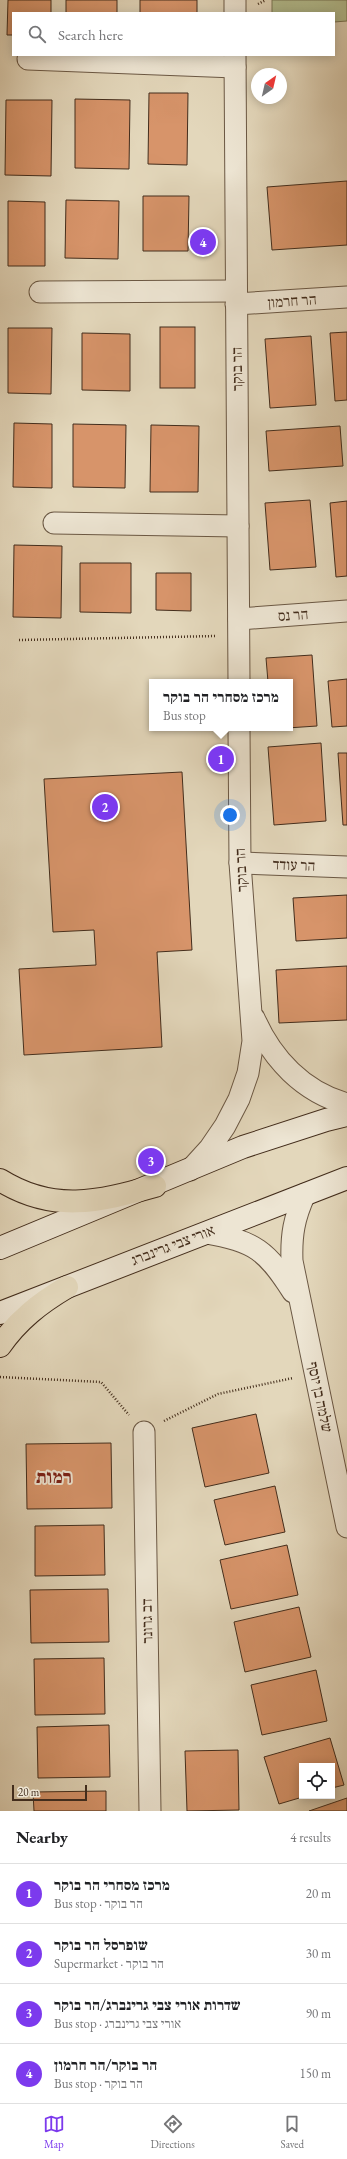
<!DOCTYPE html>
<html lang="en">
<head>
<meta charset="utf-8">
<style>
  :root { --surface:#fff; --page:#f6f6f6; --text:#202124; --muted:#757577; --line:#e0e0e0; --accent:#7c3aed }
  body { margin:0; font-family:"EB Garamond","Frank Ruhl Libre",serif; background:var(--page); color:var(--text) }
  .controls { position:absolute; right:12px; bottom:12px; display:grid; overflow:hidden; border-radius:0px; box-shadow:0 2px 10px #0003 }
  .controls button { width:36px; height:36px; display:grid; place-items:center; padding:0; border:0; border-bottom:1px solid var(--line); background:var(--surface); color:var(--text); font:20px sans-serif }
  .compass { position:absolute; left:251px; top:68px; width:36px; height:36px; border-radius:50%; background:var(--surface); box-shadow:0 2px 10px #0003; rotate:34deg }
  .scale { position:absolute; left:12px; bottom:10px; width:75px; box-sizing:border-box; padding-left:4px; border:2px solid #432d1c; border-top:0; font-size:11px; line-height:14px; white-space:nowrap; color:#432d1c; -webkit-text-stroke:3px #ede5d3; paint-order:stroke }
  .you { position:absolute; left:230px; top:815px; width:14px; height:14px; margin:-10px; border:3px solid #fff; border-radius:50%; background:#1a73e8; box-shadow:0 0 0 6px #1a73e833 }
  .badge { display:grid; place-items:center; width:26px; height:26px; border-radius:50%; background:var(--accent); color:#fff; font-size:13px; font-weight:700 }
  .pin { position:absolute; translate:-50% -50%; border:2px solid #fff; box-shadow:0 1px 4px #0006 }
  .popup { position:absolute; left:149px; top:679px; width:144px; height:52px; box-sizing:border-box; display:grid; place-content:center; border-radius:0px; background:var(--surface); filter:drop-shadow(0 1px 3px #0005); font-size:13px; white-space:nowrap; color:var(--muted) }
  .popup b { font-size:15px; color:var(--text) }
  .popup::after { content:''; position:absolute; left:50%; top:100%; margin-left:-8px; border:8px solid transparent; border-top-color:var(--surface) }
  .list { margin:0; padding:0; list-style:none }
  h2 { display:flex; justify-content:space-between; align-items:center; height:52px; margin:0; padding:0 16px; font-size:17px }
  h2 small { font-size:13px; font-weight:400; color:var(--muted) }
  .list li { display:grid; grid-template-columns:26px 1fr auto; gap:12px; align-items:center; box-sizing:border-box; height:60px; padding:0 16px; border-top:1px solid var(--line) }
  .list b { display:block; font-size:15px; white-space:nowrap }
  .list p { margin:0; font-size:13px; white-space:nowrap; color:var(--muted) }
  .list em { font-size:13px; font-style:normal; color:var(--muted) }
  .icon { flex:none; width:22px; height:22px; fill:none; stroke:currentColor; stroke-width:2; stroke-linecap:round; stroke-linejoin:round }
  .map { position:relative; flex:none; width:347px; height:1811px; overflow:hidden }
  .search { position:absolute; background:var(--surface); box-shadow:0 2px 10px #0003; left:12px; right:12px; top:12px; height:44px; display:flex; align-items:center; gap:10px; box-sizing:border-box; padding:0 14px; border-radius:0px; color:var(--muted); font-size:15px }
  .sheet { height:292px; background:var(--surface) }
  nav { display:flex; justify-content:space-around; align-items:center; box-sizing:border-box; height:56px; border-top:1px solid var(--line); background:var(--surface); font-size:11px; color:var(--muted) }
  nav a { display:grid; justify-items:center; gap:2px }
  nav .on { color:var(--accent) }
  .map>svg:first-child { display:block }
  .green { fill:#b3be90; stroke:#7b7656 }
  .building { fill:#d7946a; stroke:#432d1c }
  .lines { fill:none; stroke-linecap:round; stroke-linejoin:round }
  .minor-casing { stroke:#6b5844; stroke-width:23 }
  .secondary-casing { stroke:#432d1c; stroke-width:24 }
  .primary-casing { stroke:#432d1c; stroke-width:24 }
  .path { stroke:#432d1c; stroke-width:2.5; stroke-dasharray:1 2; stroke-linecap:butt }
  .minor { stroke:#ede5d3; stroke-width:21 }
  .secondary { stroke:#ede5d3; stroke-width:22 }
  .primary { stroke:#e3d7bb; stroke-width:22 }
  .labels { text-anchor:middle; stroke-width:4; stroke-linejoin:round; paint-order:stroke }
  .street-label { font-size:15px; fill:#432d1c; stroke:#ede5d3 }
  .district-label { font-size:19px; font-weight:bold; fill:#7a1f14; stroke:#ede5d3 }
</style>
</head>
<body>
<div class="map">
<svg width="347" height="1811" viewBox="0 0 347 1811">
  <rect width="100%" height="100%" fill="#e3d7bb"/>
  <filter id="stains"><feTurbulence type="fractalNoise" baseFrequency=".005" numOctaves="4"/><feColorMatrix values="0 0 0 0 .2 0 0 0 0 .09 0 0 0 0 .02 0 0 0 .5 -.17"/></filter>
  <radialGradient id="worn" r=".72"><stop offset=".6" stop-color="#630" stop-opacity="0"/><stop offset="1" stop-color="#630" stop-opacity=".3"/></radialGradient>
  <polygon class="green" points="272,0 347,0 347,21 334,22 334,13 272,13"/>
  <g class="building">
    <polygon points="8,0 51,0 51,13 13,13 13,35 7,35"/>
    <rect x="66" y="0" width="51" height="13"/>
    <rect x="140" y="0" width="57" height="13"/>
    <polygon points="149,93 188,93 187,165 148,164"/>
    <polygon points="75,99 130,100 129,169 75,168"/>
    <polygon points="6,100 52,100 51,176 5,175"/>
    <polygon points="347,181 347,245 272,250 267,187"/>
    <polygon points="143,196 189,196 188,251 143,251"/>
    <polygon points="66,200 119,201 118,259 65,258"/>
    <polygon points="8,201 45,202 45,266 8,266"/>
    <rect x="160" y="327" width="35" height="61"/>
    <polygon points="8,328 52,328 51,394 8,393"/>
    <polygon points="347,332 347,400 335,401 330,333"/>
    <polygon points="82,333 130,334 130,391 82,390"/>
    <polygon points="311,336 316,405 270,408 265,339"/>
    <polygon points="14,423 52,424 52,488 13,487"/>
    <polygon points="73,424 126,425 125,488 73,487"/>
    <polygon points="151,425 199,426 198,492 150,492"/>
    <polygon points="340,426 343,466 269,471 266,431"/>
    <polygon points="310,500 316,567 270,570 265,503"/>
    <polygon points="347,501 347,576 336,577 330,503"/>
    <polygon points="14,545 62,546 61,618 13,617"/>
    <polygon points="80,563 131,563 131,613 80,612"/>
    <polygon points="156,573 191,573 191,611 156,610"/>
    <polygon points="312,655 317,726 272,729 290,728 290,682 268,682 266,658"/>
    <polygon points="347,679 347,726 332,727 328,681"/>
    <polygon points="321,743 326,821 274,825 268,747"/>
    <polygon points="338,753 347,753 347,825 343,825"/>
    <polygon points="182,772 192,950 157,952 162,1047 24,1055 19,969 96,965 94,930 53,932 44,779"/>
    <polygon points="347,895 347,938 296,941 293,898"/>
    <polygon points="347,966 347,1020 279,1023 276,970"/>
    <polygon points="256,1414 269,1473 205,1487 192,1428"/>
    <polygon points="111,1443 112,1508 27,1509 26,1444"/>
    <polygon points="275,1486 285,1532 225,1545 214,1500"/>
    <polygon points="104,1525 105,1575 35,1576 35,1526"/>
    <polygon points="287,1545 298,1595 231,1609 220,1560"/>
    <polygon points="108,1589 109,1642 31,1643 30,1590"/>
    <polygon points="299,1607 311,1657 245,1672 234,1622"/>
    <polygon points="104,1658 105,1714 35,1715 34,1659"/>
    <polygon points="316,1670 327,1721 262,1735 251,1685"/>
    <polygon points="109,1725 110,1777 38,1778 37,1727"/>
    <polygon points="330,1738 344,1785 332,1788 332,1766 302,1766 302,1796 306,1796 279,1804 264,1757"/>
    <polygon points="238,1750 239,1810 187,1811 185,1751"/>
    <polygon points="106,1791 106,1811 34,1811 33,1792"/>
    <polygon points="347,1798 347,1811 309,1811"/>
  </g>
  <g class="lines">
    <defs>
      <g id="minor">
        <polyline points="235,0 235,13"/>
        <polyline points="235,55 239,682"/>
        <polyline points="28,59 235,67"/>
        <polyline points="40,292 236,291"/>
        <polyline points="236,304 347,297"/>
        <polyline points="54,523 238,526"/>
        <polyline points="239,619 347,611"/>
        <polyline points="240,863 347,867"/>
        <path d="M254 1018C272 1059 303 1092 347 1104"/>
        <polyline points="190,1170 210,1148 225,1126 239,1099 248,1073 253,1041 240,863 239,728"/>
        <path d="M305 1194C294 1218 291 1235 292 1261L347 1527"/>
        <path d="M206 1233C255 1241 267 1251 293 1292"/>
        <polyline points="144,1432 150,1811"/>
      </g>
      <g id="secondary">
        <polyline points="0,1248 243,1147 326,1120 347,1115"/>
        <polyline points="0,1313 347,1178"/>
      </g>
      <g id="primary">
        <path d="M0 1180C53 1213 98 1202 155 1186"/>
        <path d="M0 1346C18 1320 40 1303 67 1287"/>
      </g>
    </defs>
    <use href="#minor" class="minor-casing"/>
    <use href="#secondary" class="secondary-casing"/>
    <use href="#primary" class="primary-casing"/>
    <g class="path">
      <polyline points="258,4 266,0"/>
      <polyline points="19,640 216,636"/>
      <polyline points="0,1377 101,1382 129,1415"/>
      <polyline points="164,1421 218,1394 293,1378"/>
    </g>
    <use href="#minor" class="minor"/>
    <use href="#secondary" class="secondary"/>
    <use href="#primary" class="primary"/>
  </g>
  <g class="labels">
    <g class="street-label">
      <text transform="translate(292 301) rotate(-4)" y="5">הר חרמון</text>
      <text transform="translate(237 369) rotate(-91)" y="5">הר בוקר</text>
      <text transform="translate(293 615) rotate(-4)" y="5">הר נס</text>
      <text transform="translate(294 865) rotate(2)" y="5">הר עודד</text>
      <text transform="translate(241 870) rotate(-93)" y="5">הר בוקר</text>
      <text transform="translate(173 1245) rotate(-21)" y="5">אורי צבי גרינברג</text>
      <text transform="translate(320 1397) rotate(78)" y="5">שלמה בן יוסף</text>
      <text transform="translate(147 1621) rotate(-91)" y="5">דב גרונר</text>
    </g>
    <g class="district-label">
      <text x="54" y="1483">רמות</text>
    </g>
  </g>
  <rect width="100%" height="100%" filter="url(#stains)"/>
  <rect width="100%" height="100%" fill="url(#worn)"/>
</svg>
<div class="controls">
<button><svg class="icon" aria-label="locate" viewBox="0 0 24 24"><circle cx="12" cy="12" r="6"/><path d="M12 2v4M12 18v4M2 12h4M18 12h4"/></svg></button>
</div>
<svg class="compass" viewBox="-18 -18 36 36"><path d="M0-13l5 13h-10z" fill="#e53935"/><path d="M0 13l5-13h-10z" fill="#757577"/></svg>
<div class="scale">20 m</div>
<div class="you"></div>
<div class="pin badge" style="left:221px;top:759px">1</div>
<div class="popup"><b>מרכז מסחרי הר בוקר</b>Bus stop</div>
<div class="pin badge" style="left:105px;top:807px">2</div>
<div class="pin badge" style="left:151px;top:1161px">3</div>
<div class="pin badge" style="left:203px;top:242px">4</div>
<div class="search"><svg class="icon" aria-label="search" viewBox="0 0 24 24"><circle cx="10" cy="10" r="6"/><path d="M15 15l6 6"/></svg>Search here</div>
</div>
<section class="sheet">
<h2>Nearby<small>4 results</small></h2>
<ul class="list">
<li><span class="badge">1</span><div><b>מרכז מסחרי הר בוקר</b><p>Bus stop · הר בוקר</p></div><em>20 m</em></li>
<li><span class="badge">2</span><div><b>שופרסל הר בוקר</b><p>Supermarket · הר בוקר</p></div><em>30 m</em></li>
<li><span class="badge">3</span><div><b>שדרות אורי צבי גרינברג/הר בוקר</b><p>Bus stop · אורי צבי גרינברג</p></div><em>90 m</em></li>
<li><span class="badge">4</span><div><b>הר בוקר/הר חרמון</b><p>Bus stop · הר בוקר</p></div><em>150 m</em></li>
</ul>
</section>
<nav>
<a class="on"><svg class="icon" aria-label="map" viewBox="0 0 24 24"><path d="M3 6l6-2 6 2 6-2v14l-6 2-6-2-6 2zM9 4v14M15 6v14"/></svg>Map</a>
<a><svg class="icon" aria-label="directions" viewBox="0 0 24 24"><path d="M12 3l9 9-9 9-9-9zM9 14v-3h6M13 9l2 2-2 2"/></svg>Directions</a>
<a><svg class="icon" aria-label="saved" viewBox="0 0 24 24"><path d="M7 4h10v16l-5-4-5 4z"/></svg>Saved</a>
</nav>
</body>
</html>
